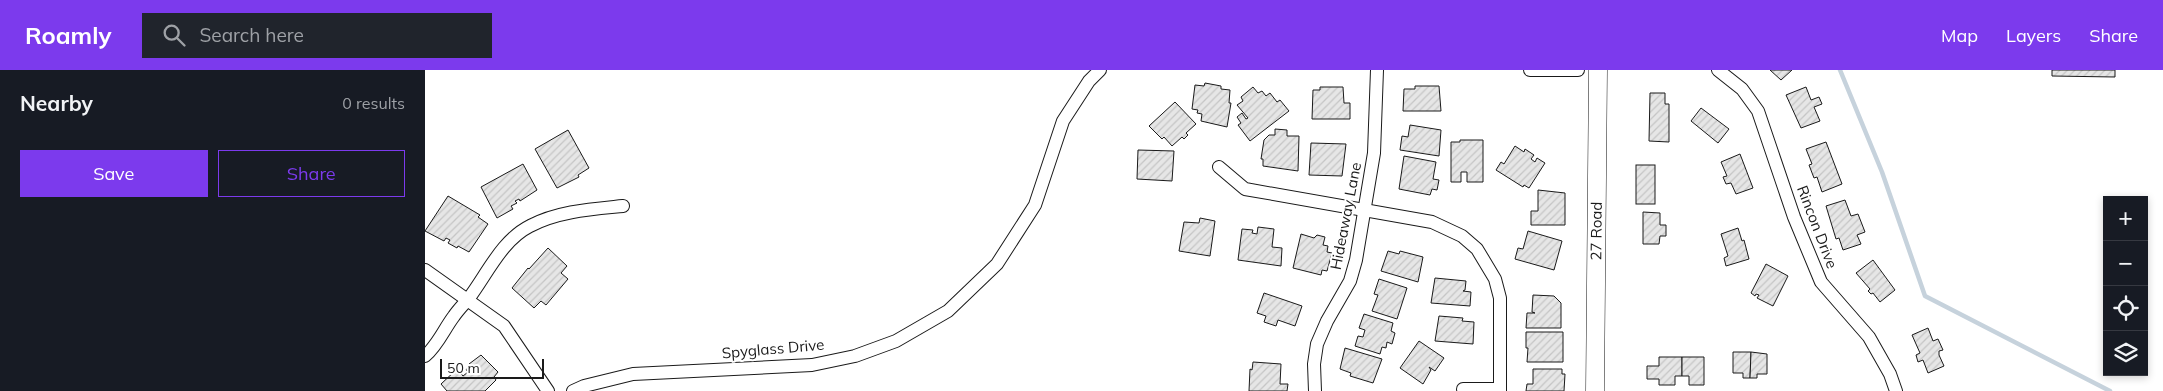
<!DOCTYPE html>
<html lang="en">
<head>
<meta charset="utf-8">
<style>
  :root { --surface:#171b24; --page:#20242c; --text:#f1f3f6; --muted:#9ea1a6; --line:#363941; --accent:#7c3aed }
  body { margin:0; font-family:Mulish,sans-serif; background:var(--page); color:var(--text) }
  .controls { position:absolute; right:15px; bottom:15px; display:grid; overflow:hidden; border-radius:0px; box-shadow:0 2px 8px #0003 }
  .controls button { width:45px; height:45px; display:grid; place-items:center; padding:0; border:0; border-bottom:1px solid var(--line); background:var(--surface); color:var(--text); font:25px sans-serif }
  .scale { position:absolute; left:15px; bottom:12px; width:104px; box-sizing:border-box; padding-left:5px; border:2px solid #1a1a1a; border-top:0; font-size:14px; line-height:18px; white-space:nowrap; color:#1a1a1a; -webkit-text-stroke:4px #fff; paint-order:stroke }
  .list { margin:0; padding:0; list-style:none }
  h2 { display:flex; justify-content:space-between; align-items:center; height:65px; margin:0; padding:0 20px; font-size:21px }
  h2 small { font-size:16px; font-weight:400; color:var(--muted) }
  .actions { display:flex; gap:10px; padding:15px 20px }
  .actions a { flex:1; padding:11px 0; border:1px solid var(--accent); border-radius:0px; text-align:center; font-size:18px; color:var(--accent) }
  .actions .main { background:var(--accent); color:#fff }
  .icon { flex:none; width:28px; height:28px; fill:none; stroke:currentColor; stroke-width:2; stroke-linecap:round; stroke-linejoin:round }
  .map { position:relative; flex:none; width:1738px; height:321px; overflow:hidden }
  header { display:flex; align-items:center; gap:30px; box-sizing:border-box; height:70px; padding:0 25px; background:var(--accent); color:#fff }
  header strong { font-size:24px }
  nav { display:flex; gap:28px; margin-inline-start:auto; font-size:18px }
  .search { width:350px; height:45px; background:var(--page); display:flex; align-items:center; gap:12px; box-sizing:border-box; padding:0 18px; border-radius:0px; color:var(--muted); font-size:19px }
  main { display:flex }
  aside { flex:1; background:var(--surface) }
  .map>svg:first-child { display:block }
  .lines { fill:none; stroke-linecap:round; stroke-linejoin:round }
  .stream { stroke:#c6d2dc; stroke-width:4.5 }
  .building { fill:url(#building-hatch); stroke:#1a1a1a }
  .street-casing { stroke:#1a1a1a; stroke-width:14 }
  .secondary-casing { stroke:#1a1a1a; stroke-width:19 }
  .street { stroke:#fff; stroke-width:12 }
  .secondary { stroke:#fff; stroke-width:18 }
  .labels { text-anchor:middle; stroke-width:4; stroke-linejoin:round; paint-order:stroke }
  .street-label { font-size:15px; fill:#1a1a1a; stroke:#fff }
</style>
</head>
<body>
<header>
<strong>Roamly</strong>
<div class="search"><svg class="icon" aria-label="search" viewBox="0 0 24 24"><circle cx="10" cy="10" r="6"/><path d="M15 15l6 6"/></svg>Search here</div>
<nav><a>Map</a><a>Layers</a><a>Share</a></nav>
</header>
<main>
<aside>
<h2>Nearby<small>0 results</small></h2>
<ul class="list">
</ul>
<div class="actions"><a class="main">Save</a><a>Share</a></div>
</aside>
<div class="map">
<svg width="1738" height="321" viewBox="0 0 1738 321">
  <defs>
    <pattern id="building-hatch" width="6" height="6" patternUnits="userSpaceOnUse" patternTransform="scale(1.25)"><rect width="6" height="6" fill="#e6e6e6"/><path d="M-1 1l2-2M0 6l6-6M5 7l2-2" fill="none" stroke="#c5c5c5"/></pattern>
  </defs>
  <rect width="100%" height="100%" fill="#fff"/>
  <g class="lines">
    <polyline class="stream" points="1415,0 1457,102 1500,226 1685,321"/>
  </g>
  <g class="building">
    <polygon points="1345,0 1367,0 1356,10"/>
    <polygon points="1627,0 1690,0 1690,7 1627,6"/>
    <polygon points="780,13 796,16 796,19 805,20 804,33 806,33 802,57 776,51 777,44 772,43 773,40 767,39 770,15 779,16"/>
    <polygon points="990,16 1014,16 1016,41 978,41 979,19 990,19"/>
    <polygon points="828,17 833,23 837,21 841,26 845,23 852,32 855,30 864,41 825,71 813,55 816,53 812,47 817,43 821,49 823,48 812,35 818,31 816,27"/>
    <polygon points="895,17 918,17 919,33 925,33 925,49 887,49 888,20 895,20"/>
    <polygon points="1381,17 1386,30 1394,27 1397,34 1389,37 1395,51 1376,58 1361,25"/>
    <polygon points="1225,23 1240,23 1240,34 1244,34 1244,72 1224,71"/>
    <polygon points="750,32 771,54 761,63 763,65 759,69 757,67 747,76 739,67 737,69 724,56"/>
    <polygon points="1276,38 1304,59 1293,73 1266,51"/>
    <polygon points="985,55 1016,60 1014,86 975,80 977,66 983,67"/>
    <polygon points="850,59 862,60 862,66 874,66 873,101 838,96 838,89 836,89 839,70 844,65 850,65"/>
    <polygon points="143,60 164,98 153,105 154,107 132,118 110,79"/>
    <polygon points="1035,70 1058,70 1058,112 1042,112 1042,102 1036,102 1036,112 1026,112 1026,72 1035,72"/>
    <polygon points="1401,72 1417,114 1397,122 1392,107 1389,108 1384,95 1387,94 1381,79"/>
    <polygon points="886,73 921,74 917,106 884,105"/>
    <polygon points="1090,76 1099,82 1100,79 1109,85 1106,89 1110,92 1112,88 1120,93 1104,118 1099,115 1098,117 1071,100 1076,92 1079,94"/>
    <polygon points="713,80 749,81 747,111 712,109"/>
    <polygon points="1315,84 1328,118 1311,124 1306,113 1301,114 1298,107 1302,106 1296,92"/>
    <polygon points="979,86 1011,92 1008,109 1014,110 1012,120 1007,119 1005,125 974,119"/>
    <polygon points="98,94 112,120 95,131 94,129 90,131 92,133 86,136 88,139 72,148 56,117"/>
    <rect x="1211" y="95" width="19" height="39"/>
    <polygon points="1113,120 1140,123 1140,155 1106,155 1106,141 1113,141"/>
    <polygon points="23,126 55,145 53,147 63,154 44,182 33,176 32,178 23,173 25,170 21,168 19,171 0,161"/>
    <polygon points="1420,130 1426,146 1433,144 1440,162 1432,165 1436,174 1418,180 1414,168 1411,169 1401,136"/>
    <polygon points="1218,142 1235,143 1235,155 1241,155 1241,166 1235,166 1234,174 1218,174"/>
    <polygon points="775,148 790,151 785,186 754,181 759,152 774,153"/>
    <polygon points="833,157 849,159 847,177 857,178 856,196 813,190 817,159 828,160 827,163 832,164"/>
    <polygon points="1313,158 1317,171 1319,170 1324,189 1301,196 1299,188 1303,186 1296,164"/>
    <polygon points="1103,161 1137,171 1129,200 1090,189 1093,178 1098,179"/>
    <polygon points="876,164 889,168 892,165 900,167 898,175 903,176 902,182 907,183 902,201 897,200 896,205 868,198"/>
    <polygon points="123,178 142,196 136,203 143,209 121,235 116,231 109,238 87,218 103,198 104,199"/>
    <polygon points="963,181 974,184 975,181 998,187 993,212 956,201"/>
    <polygon points="1448,190 1470,220 1455,232 1448,223 1446,224 1443,221 1445,219 1431,203"/>
    <polygon points="1341,194 1363,206 1348,236 1332,228 1334,225 1331,224 1330,226 1326,223"/>
    <polygon points="1010,208 1041,211 1040,220 1038,221 1046,222 1045,236 1006,233"/>
    <polygon points="954,209 982,218 972,249 947,241 953,225 949,224"/>
    <polygon points="839,223 877,236 870,256 853,250 851,256 839,252 841,246 832,243"/>
    <polygon points="1108,225 1129,226 1136,233 1136,258 1101,258 1102,243 1110,243 1107,242"/>
    <polygon points="939,244 968,253 966,261 970,263 967,274 962,272 961,278 957,277 955,284 930,276 933,266 938,267 940,260 934,258"/>
    <polygon points="1014,246 1038,248 1037,251 1049,252 1048,274 1010,271"/>
    <polygon points="1503,258 1508,271 1513,269 1518,280 1514,281 1514,285 1519,296 1503,303 1498,290 1493,292 1491,285 1495,283 1487,265"/>
    <polygon points="1101,262 1138,262 1138,292 1102,292 1103,278 1101,278"/>
    <polygon points="994,271 1019,288 1010,301 1004,297 1006,300 998,314 975,298"/>
    <polygon points="920,278 957,289 948,313 925,306 926,303 915,299"/>
    <polygon points="1308,282 1326,282 1325,308 1318,308 1318,303 1308,303"/>
    <polygon points="1326,282 1342,284 1342,304 1332,304 1332,308 1325,308"/>
    <polygon points="56,285 73,302 69,307 71,310 60,321 22,321 16,314 32,299 38,306 43,302 41,300 45,295 44,294"/>
    <polygon points="1234,287 1257,287 1257,306 1250,306 1250,315 1234,315 1234,309 1222,309 1222,296 1234,296"/>
    <polygon points="1257,287 1279,287 1279,315 1264,315 1264,306 1257,306"/>
    <polygon points="828,292 856,294 855,314 863,314 862,321 824,321 825,299 827,300"/>
    <polygon points="1108,299 1137,299 1137,304 1140,304 1139,321 1101,321 1102,314 1108,314"/>
  </g>
  <g class="lines">
    <defs>
      <g id="street">
        <polyline points="1105,0 1153,0"/>
        <polyline points="1293,0 1317,19 1333,41 1369,147 1396,212 1444,267 1465,304 1471,321"/>
        <polyline points="794,97 820,119 1007,152 1037,166 1052,179 1070,209 1075,228 1075,321"/>
        <polyline points="0,200 79,256 123,321"/>
        <path d="M0 286C13 275 19 259 29 246 33 240 39 234 44 228 62 204 77 170 105 156 133 141 168 139 198 136"/>
        <polyline points="1038,319 1075,319"/>
        <polyline points="148,321 159,316 208,304 387,295 430,286 471,271 523,241 572,194 610,135 638,51 664,11 675,0"/>
        <polyline points="890,321 889,294 892,274 902,251 925,211 931,190 949,83 952,0"/>
      </g>
      <g id="secondary">
        <path id="s1" d="M1170 321 1173 0"/>
      </g>
    </defs>
    <use href="#street" class="street-casing"/>
    <use href="#secondary" class="secondary-casing"/>
    <use href="#street" class="street"/>
    <use href="#secondary" class="secondary"/>
  </g>
  <g class="labels">
    <g class="street-label">
      <text transform="translate(921 146) rotate(-79)" y="5">Hideaway Lane</text>
      <text transform="translate(1392 157) rotate(69)" y="5">Rincon Drive</text>
      <text dy="5" stroke="none"><textPath href="#s1" startOffset="160">27 Road</textPath></text>
      <text transform="translate(348 279) rotate(-5)" y="5">Spyglass Drive</text>
    </g>
  </g>
</svg>
<div class="controls">
<button>+</button>
<button>−</button>
<button><svg class="icon" aria-label="locate" viewBox="0 0 24 24"><circle cx="12" cy="12" r="6"/><path d="M12 2v4M12 18v4M2 12h4M18 12h4"/></svg></button>
<button><svg class="icon" aria-label="layers" viewBox="0 0 24 24"><path d="M12 4l9 5-9 5-9-5zM3 14l9 5 9-5"/></svg></button>
</div>
<div class="scale">50 m</div>
</div>
</main>
</body>
</html>
